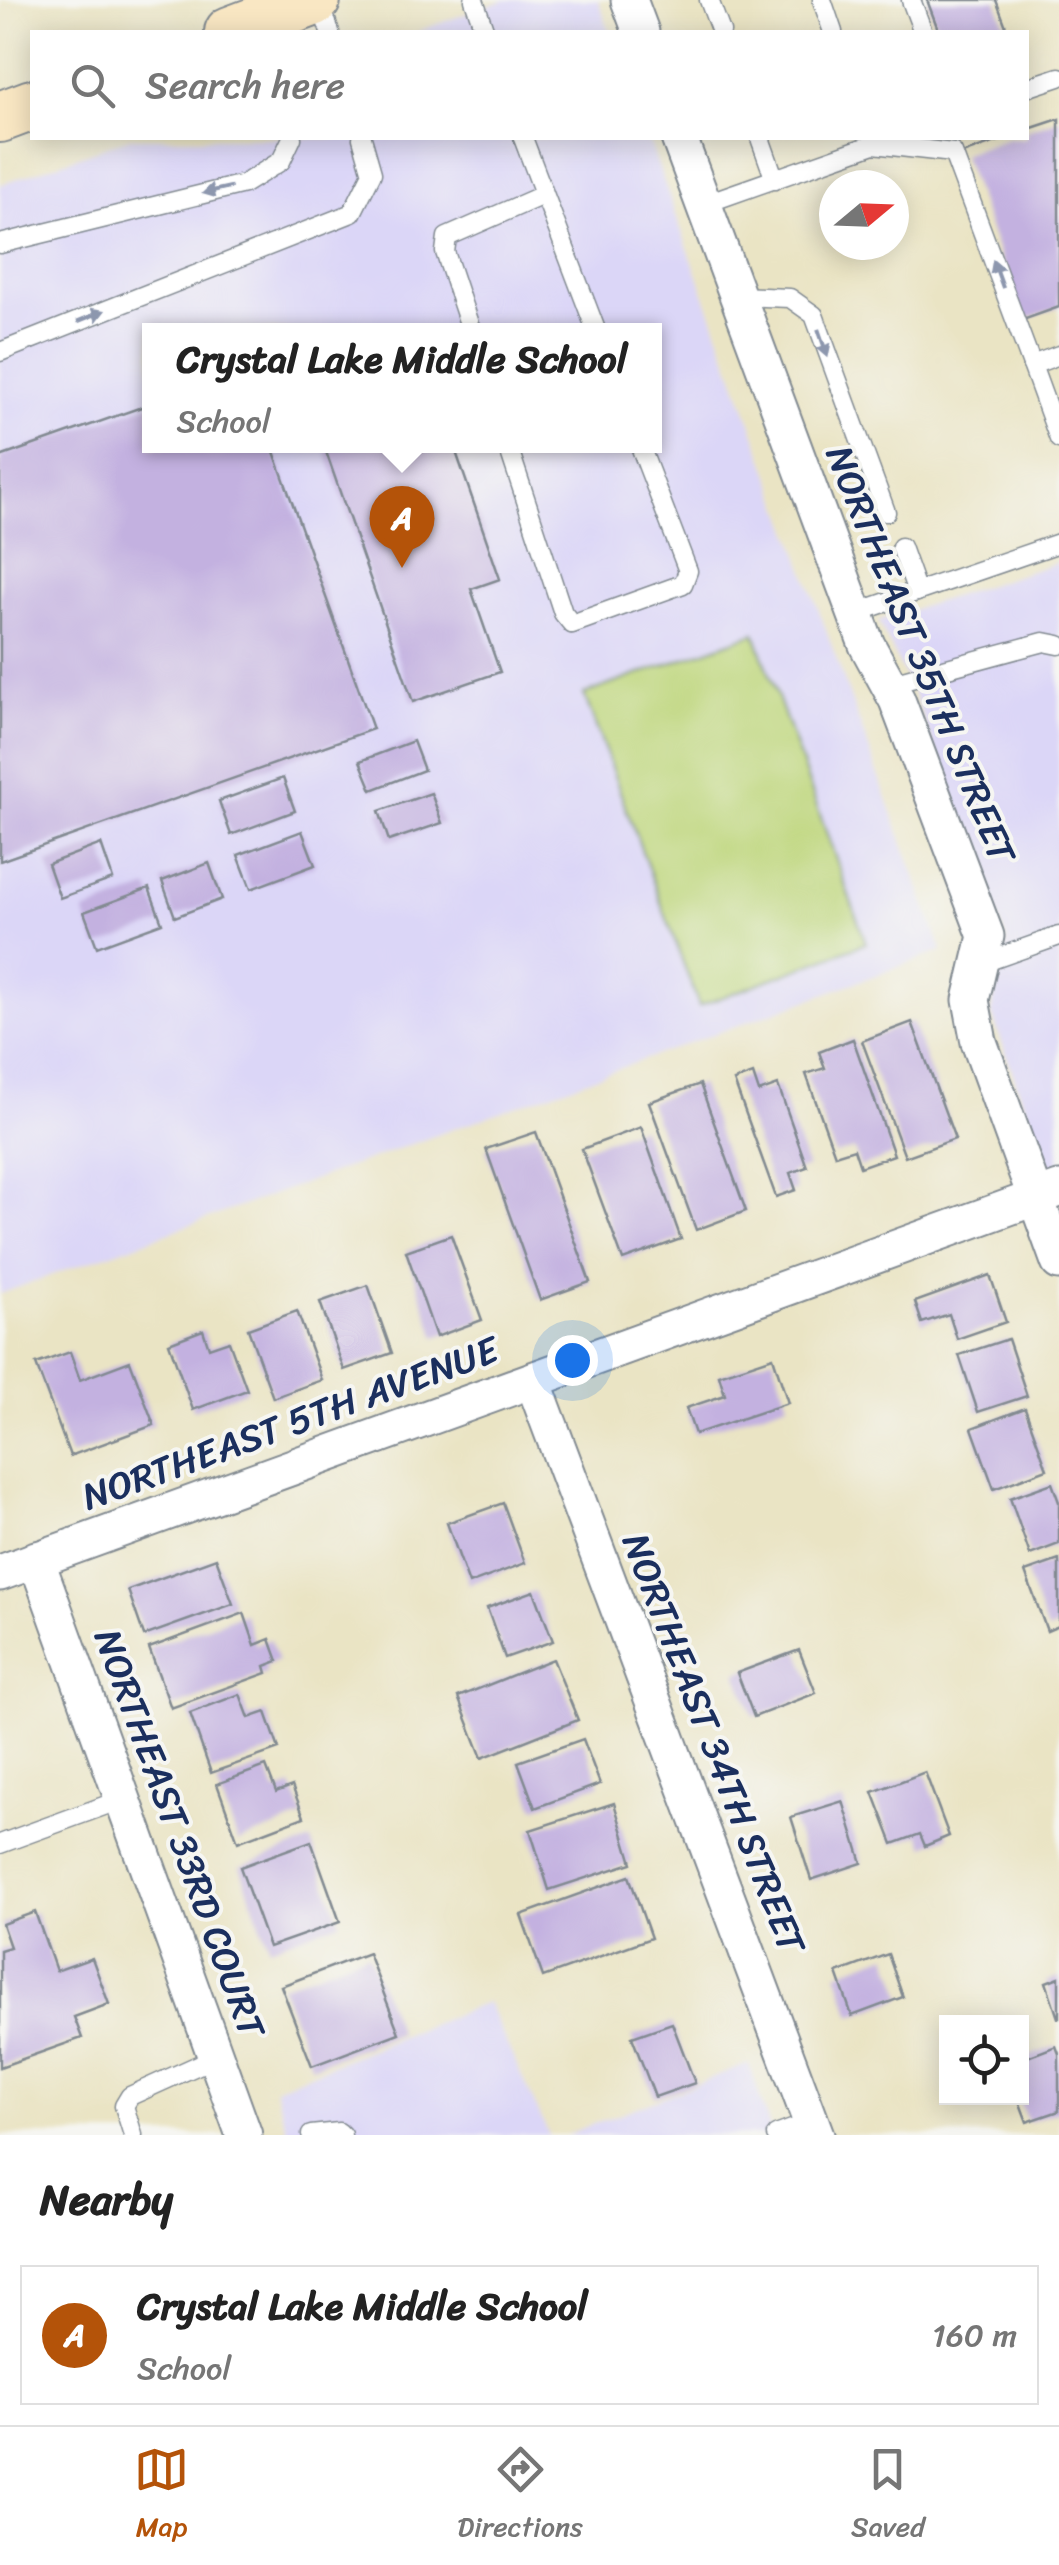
<!DOCTYPE html>
<html lang="en">
<head>
<meta charset="utf-8">
<style>
  :root { --surface:#fff; --page:#f6f6f6; --text:#222; --muted:#767676; --line:#e0e0e0; --accent:#b45309 }
  body { margin:0; font-family:Sriracha,sans-serif; background:var(--page); color:var(--text) }
  .controls { position:absolute; right:30px; bottom:30px; display:grid; overflow:hidden; border-radius:0px; box-shadow:0 5px 25px #0003 }
  .controls button { width:90px; height:90px; display:grid; place-items:center; padding:0; border:0; border-bottom:2px solid var(--line); background:var(--surface); color:var(--text); font:50px sans-serif }
  .compass { position:absolute; left:819px; top:170px; width:90px; height:90px; border-radius:50%; background:var(--surface); box-shadow:0 5px 25px #0003; rotate:71deg }
  .you { position:absolute; left:572px; top:1360px; width:35px; height:35px; margin:-25px; border:8px solid #fff; border-radius:50%; background:#1a73e8; box-shadow:0 0 0 15px #1a73e833 }
  .badge { display:grid; place-items:center; width:65px; height:65px; border-radius:50%; background:var(--accent); color:#fff; font-size:32px; font-weight:700 }
  .pin { position:absolute; translate:-50% -82px; filter:drop-shadow(0 2px 5px #0008) }
  .pin::after { content:''; position:absolute; top:52px; width:35px; height:30px; background:inherit; clip-path:polygon(0 0,100% 0,50% 100%) }
  .popup { position:absolute; left:142px; top:323px; width:520px; height:130px; box-sizing:border-box; display:grid; place-content:center; border-radius:0px; background:var(--surface); filter:drop-shadow(0 2px 8px #0005); font-size:32px; white-space:nowrap; color:var(--muted) }
  .popup b { font-size:38px; color:var(--text) }
  .popup::after { content:''; position:absolute; left:50%; top:100%; margin-left:-20px; border:20px solid transparent; border-top-color:var(--surface) }
  .list { margin:0; padding:0; list-style:none }
  h2 { display:flex; justify-content:space-between; align-items:center; height:130px; margin:0; padding:0 40px; font-size:42px }
  h2 small { font-size:32px; font-weight:400; color:var(--muted) }
  .list li { display:grid; grid-template-columns:65px 1fr auto; gap:30px; align-items:center; box-sizing:border-box; height:140px; margin:0 20px 20px; padding:0 20px; border:2px solid var(--line); border-radius:0px }
  .list b { display:block; font-size:38px; white-space:nowrap }
  .list p { margin:0; font-size:32px; white-space:nowrap; color:var(--muted) }
  .list em { font-size:32px; font-style:normal; color:var(--muted) }
  .icon { flex:none; width:55px; height:55px; fill:none; stroke:currentColor; stroke-width:2; stroke-linecap:round; stroke-linejoin:round }
  .map { position:relative; flex:none; width:1059px; height:2135px; overflow:hidden }
  .search { position:absolute; background:var(--surface); box-shadow:0 5px 25px #0003; left:30px; right:30px; top:30px; height:110px; display:flex; align-items:center; gap:25px; box-sizing:border-box; padding:0 35px; border-radius:0px; color:var(--muted); font-size:38px }
  .sheet { height:290px; background:var(--surface) }
  nav { display:flex; justify-content:space-around; align-items:center; box-sizing:border-box; height:140px; border-top:2px solid var(--line); background:var(--surface); font-size:28px; color:var(--muted) }
  nav a { display:grid; justify-items:center; gap:5px }
  nav .on { color:var(--accent) }
  .map>svg:first-child { display:block }
  .built { fill:#dbd6f7; fill-rule:evenodd }
  .green { fill:#bed67b; stroke:#6c826c; stroke-width:2.5 }
  .building { fill:#c3b1e0 }
  .lines { fill:none; stroke-linecap:round; stroke-linejoin:round }
  .lane-casing { stroke:#828a91; stroke-width:21 }
  .street-casing { stroke:#828a91; stroke-width:39 }
  .secondary-casing { stroke:#828a91; stroke-width:54 }
  .lane { stroke:#fff; stroke-width:18 }
  .street { stroke:#fff; stroke-width:35 }
  .secondary { stroke:#f9e7c3; stroke-width:50 }
  .oneway { fill:#8d97ae }
  .labels { text-anchor:middle; stroke-width:8; stroke-linejoin:round; paint-order:stroke }
  .street-label { font-size:38px; fill:#1b2f5e; stroke:#f6f6f2 }
</style>
</head>
<body>
<div class="map">
<svg width="1059" height="2135" viewBox="0 0 1059 2135">
  <rect width="100%" height="100%" fill="#f6f6f2"/>
  <filter id="ink" filterUnits="userSpaceOnUse"><feTurbulence type="fractalNoise" baseFrequency=".01" numOctaves="2"/><feDisplacementMap in="SourceGraphic" scale="20" xChannelSelector="R" yChannelSelector="G"/><feConvolveMatrix kernelMatrix="1 2 1 2 8 2 1 2 1" color-interpolation-filters="sRGB"/></filter>
  <filter id="wash" filterUnits="userSpaceOnUse"><feTurbulence type="fractalNoise" baseFrequency=".0048" numOctaves="4" result="noise"/><feDisplacementMap in="SourceGraphic" scale="40" xChannelSelector="R" yChannelSelector="G"/><feGaussianBlur stdDeviation="2.25" result="paint"/><feColorMatrix in="noise" values="0 0 0 0 0 0 0 0 0 0 0 0 0 0 0 0 0 1.4 0 .05"/><feComposite in="paint" operator="in"/></filter>
  <g filter="url(#wash)">
    <rect width="100%" height="100%" fill="#eae4c4"/>
    <g class="built">
      <polygon points="504,0 598,0 610,32 416,32"/>
      <path d="M129 138H648L942 951 0 1294V185ZM150 330H654V446H150Z"/>
      <polygon points="1059,562 1059,1169 1049,1174 991,1012 1007,941 915,697 878,621"/>
      <polygon points="487,2002 549,2135 288,2135 275,2088"/>
      <polygon points="749,2064 772,2135 565,2135"/>
    </g>
    <polygon class="green" points="755,633 866,943 699,1006 584,694"/>
    <g id="blocks">
      <g class="building">
        <polygon points="927,0 996,0 1008,32 939,32"/>
        <polygon points="1059,119 1059,307 1023,320 962,154 1007,138 1026,138 1026,130"/>
        <polygon points="150,404 150,446 272,446 373,729 0,861 0,457"/>
        <polygon points="324,446 454,446 500,579 471,589 500,672 413,702"/>
        <polygon points="413,741 424,770 372,790 360,761"/>
        <polygon points="283,778 295,811 231,835 219,801"/>
        <polygon points="431,793 442,823 389,841 379,811"/>
        <polygon points="302,831 315,865 251,889 238,855"/>
        <polygon points="101,844 113,879 60,898 48,864"/>
        <polygon points="209,863 222,899 175,917 162,881"/>
        <polygon points="149,888 162,923 97,947 84,912"/>
        <polygon points="912,1022 955,1139 905,1157 862,1041"/>
        <polygon points="853,1039 894,1155 860,1167 854,1149 835,1155 806,1074 825,1068 819,1052"/>
        <polygon points="753,1074 759,1092 778,1085 807,1167 790,1173 796,1190 776,1197 734,1081"/>
        <polygon points="700,1084 746,1211 696,1230 649,1102"/>
        <polygon points="641,1127 681,1239 623,1260 582,1149"/>
        <polygon points="536,1132 590,1282 540,1300 486,1149"/>
        <polygon points="451,1235 482,1320 436,1337 406,1251"/>
        <polygon points="990,1275 1006,1322 957,1339 949,1314 922,1323 915,1302"/>
        <polygon points="368,1285 392,1353 344,1370 320,1302"/>
        <polygon points="297,1311 322,1380 273,1398 248,1329"/>
        <polygon points="203,1330 209,1348 229,1341 247,1390 193,1410 169,1343"/>
        <polygon points="1008,1339 1027,1396 978,1412 959,1355"/>
        <polygon points="70,1352 80,1380 130,1361 154,1425 70,1456 36,1364"/>
        <polygon points="773,1357 788,1403 695,1434 686,1408 725,1395 719,1375"/>
        <polygon points="1025,1408 1047,1469 994,1489 972,1428"/>
        <polygon points="1052,1483 1059,1502 1059,1544 1030,1555 1010,1498"/>
        <polygon points="503,1503 525,1563 469,1584 447,1523"/>
        <polygon points="216,1558 233,1604 144,1636 128,1590"/>
        <polygon points="1059,1560 1059,1626 1047,1631 1025,1572"/>
        <polygon points="534,1591 553,1641 505,1658 487,1608"/>
        <polygon points="244,1613 255,1645 270,1639 278,1661 265,1666 267,1673 171,1708 149,1648"/>
        <polygon points="799,1650 816,1693 754,1717 737,1673"/>
        <polygon points="553,1659 578,1720 482,1758 458,1697"/>
        <polygon points="240,1694 249,1718 266,1712 279,1749 211,1773 190,1713"/>
        <polygon points="583,1739 600,1784 535,1808 518,1762"/>
        <polygon points="266,1766 276,1792 292,1786 304,1817 238,1842 217,1784"/>
        <polygon points="925,1772 949,1836 925,1846 920,1834 893,1844 873,1792"/>
        <polygon points="843,1801 862,1863 811,1880 791,1817"/>
        <polygon points="614,1803 632,1863 549,1890 530,1830"/>
        <polygon points="311,1841 340,1922 269,1947 240,1867"/>
        <polygon points="629,1876 651,1938 543,1977 521,1915"/>
        <polygon points="35,1912 56,1971 92,1958 109,2004 74,2017 82,2038 0,2067 0,1950 10,1947 2,1924"/>
        <polygon points="368,1953 399,2033 312,2066 281,1986"/>
        <polygon points="888,1954 903,1997 852,2016 837,1973"/>
        <polygon points="1059,1977 1059,2018 1058,2018 1046,1982"/>
        <polygon points="672,2023 695,2083 655,2097 632,2037"/>
        <polygon points="1056,2046 1059,2054 1059,2111 1027,2122 1018,2098 1022,2098 1022,2059"/>
      </g>
    </g>
  </g>
  <g filter="url(#ink)">
    <use href="#blocks" fill-opacity="0" stroke="#828a91" stroke-width="2.5"/>
    <g class="lines">
      <defs>
        <g id="lane">
          <polyline points="319,0 330,32"/>
          <polyline points="474,0 485,32"/>
          <polyline points="709,0 721,32"/>
          <polyline points="822,0 833,32"/>
          <polyline points="911,0 923,32"/>
          <polyline points="1026,88 1059,77"/>
          <polyline points="523,138 596,330"/>
          <polyline points="760,138 775,180"/>
          <polyline points="704,204 874,144 953,153 1032,365"/>
          <polyline points="0,244 244,184 281,161 292,138"/>
          <polyline points="738,296 790,298 814,315 886,512"/>
          <polyline points="471,330 445,252 447,237 543,195"/>
          <polyline points="0,352 352,213 372,173 362,138"/>
          <polyline points="1059,355 1032,365 1059,439"/>
          <polyline points="508,446 563,613 572,624 683,584 688,571 640,446"/>
          <polyline points="901,547 917,592"/>
          <polyline points="855,613 1059,543"/>
          <polyline points="888,684 1044,642 1059,645"/>
          <polyline points="980,964 1059,936"/>
          <polyline points="0,1844 123,1799"/>
          <polyline points="133,2135 124,2106 130,2096 216,2057"/>
          <polyline points="311,2135 339,2132 342,2135"/>
          <polyline points="776,2135 811,2122"/>
        </g>
        <g id="street">
          <polyline points="629,0 641,32"/>
          <polyline points="679,138 867,645 897,700 986,936 971,1000 979,1042 1059,1262"/>
          <polyline points="533,1381 816,2135"/>
          <polyline points="36,1559 244,2135"/>
          <polyline points="0,1573 1059,1189"/>
        </g>
        <g id="secondary">
          <polyline points="230,32 315,0"/>
          <polyline points="0,117 32,105"/>
        </g>
      </defs>
      <use href="#lane" class="lane-casing"/>
      <use href="#street" class="street-casing"/>
      <use href="#secondary" class="secondary-casing"/>
      <use href="#lane" class="lane"/>
      <use href="#street" class="street"/>
      <use href="#secondary" class="secondary"/>
    </g>
    <defs><path id="oneway-solid" d="M-6-.8H1V-3.2L6.5 0L1 3.2V.8H-6Z" transform="scale(2.5)"/></defs>
    <g class="oneway">
      <use href="#oneway-solid" transform="translate(217 190) rotate(167)"/>
      <use href="#oneway-solid" transform="translate(998 274) rotate(-110)"/>
      <use href="#oneway-solid" transform="translate(91 316) rotate(-22)"/>
      <use href="#oneway-solid" transform="translate(823 343) rotate(71)"/>
    </g>
  </g>
  <g class="labels">
    <g class="street-label">
      <text transform="translate(921 654) rotate(68)" y="13">NORTHEAST 35TH STREET</text>
      <text transform="translate(290 1423) rotate(-20)" y="13">NORTHEAST 5TH AVENUE</text>
      <text transform="translate(714 1743) rotate(69)" y="13">NORTHEAST 34TH STREET</text>
      <text transform="translate(180 1833) rotate(70)" y="13">NORTHEAST 33RD COURT</text>
    </g>
  </g>
</svg>
<div class="controls">
<button><svg class="icon" aria-label="locate" viewBox="0 0 24 24"><circle cx="12" cy="12" r="6"/><path d="M12 2v4M12 18v4M2 12h4M18 12h4"/></svg></button>
</div>
<svg class="compass" viewBox="-18 -18 36 36"><path d="M0-13l5 13h-10z" fill="#e53935"/><path d="M0 13l5-13h-10z" fill="#767676"/></svg>
<div class="you"></div>
<div class="pin badge" style="left:402px;top:568px">A</div>
<div class="popup"><b>Crystal Lake Middle School</b>School</div>
<div class="search"><svg class="icon" aria-label="search" viewBox="0 0 24 24"><circle cx="10" cy="10" r="6"/><path d="M15 15l6 6"/></svg>Search here</div>
</div>
<section class="sheet">
<h2>Nearby<small></small></h2>
<ul class="list">
<li><span class="badge">A</span><div><b>Crystal Lake Middle School</b><p>School</p></div><em>160 m</em></li>
</ul>
</section>
<nav>
<a class="on"><svg class="icon" aria-label="map" viewBox="0 0 24 24"><path d="M3 6l6-2 6 2 6-2v14l-6 2-6-2-6 2zM9 4v14M15 6v14"/></svg>Map</a>
<a><svg class="icon" aria-label="directions" viewBox="0 0 24 24"><path d="M12 3l9 9-9 9-9-9zM9 14v-3h6M13 9l2 2-2 2"/></svg>Directions</a>
<a><svg class="icon" aria-label="saved" viewBox="0 0 24 24"><path d="M7 4h10v16l-5-4-5 4z"/></svg>Saved</a>
</nav>
</body>
</html>
